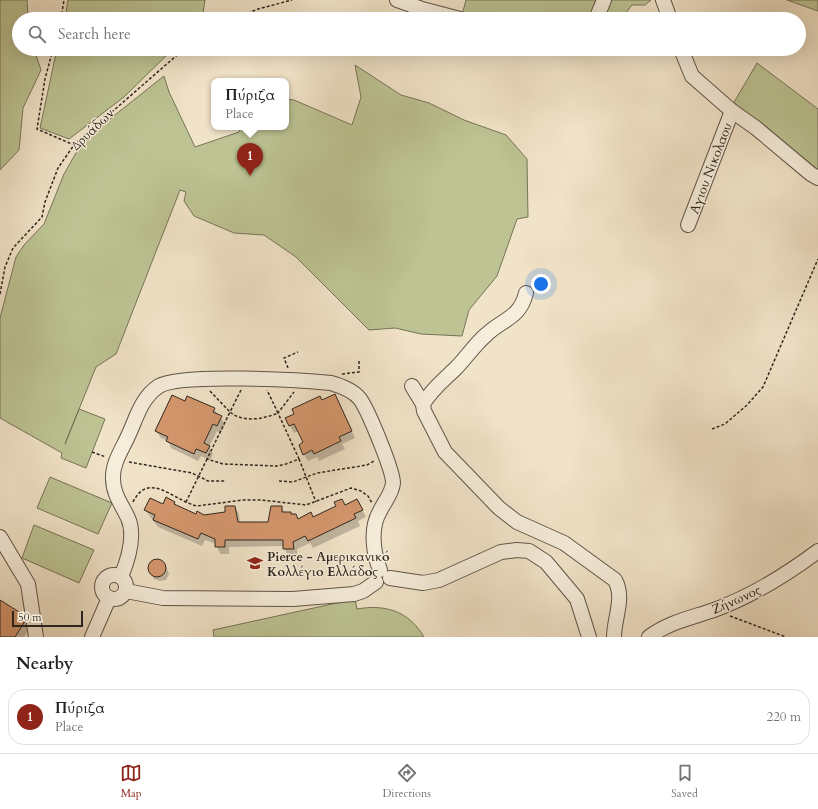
<!DOCTYPE html>
<html lang="en">
<head>
<meta charset="utf-8">
<style>
  :root { --surface:#fff; --page:#f2f2f2; --text:#202124; --muted:#757577; --line:#e0e0e0; --accent:#8f2418 }
  body { margin:0; font-family:Cardo,serif; background:var(--page); color:var(--text) }
  .scale { position:absolute; left:12px; bottom:10px; width:71px; box-sizing:border-box; padding-left:4px; border:2px solid #2f261e; border-top:0; font-size:11px; line-height:14px; white-space:nowrap; color:#2f261e; -webkit-text-stroke:3px #f6eddb; paint-order:stroke }
  .you { position:absolute; left:541px; top:284px; width:14px; height:14px; margin:-10px; border:3px solid #fff; border-radius:50%; background:#1a73e8; box-shadow:0 0 0 6px #1a73e833 }
  .badge { display:grid; place-items:center; width:26px; height:26px; border-radius:50%; background:var(--accent); color:#fff; font-size:13px; font-weight:700 }
  .pin { position:absolute; translate:-50% -33px; filter:drop-shadow(0 1px 2px #0008) }
  .pin::after { content:''; position:absolute; top:21px; width:14px; height:12px; background:inherit; clip-path:polygon(0 0,100% 0,50% 100%) }
  .popup { position:absolute; left:211px; top:78px; width:78px; height:52px; box-sizing:border-box; display:grid; place-content:center; border-radius:8px; background:var(--surface); filter:drop-shadow(0 1px 3px #0005); font-size:13px; white-space:nowrap; color:var(--muted) }
  .popup b { font-size:15px; color:var(--text) }
  .popup::after { content:''; position:absolute; left:50%; top:100%; margin-left:-8px; border:8px solid transparent; border-top-color:var(--surface) }
  .list { margin:0; padding:0; list-style:none }
  h2 { display:flex; justify-content:space-between; align-items:center; height:52px; margin:0; padding:0 16px; font-size:17px }
  h2 small { font-size:13px; font-weight:400; color:var(--muted) }
  .list li { display:grid; grid-template-columns:26px 1fr auto; gap:12px; align-items:center; box-sizing:border-box; height:56px; margin:0 8px 8px; padding:0 8px; border:1px solid var(--line); border-radius:16px }
  .list b { display:block; font-size:15px; white-space:nowrap }
  .list p { margin:0; font-size:13px; white-space:nowrap; color:var(--muted) }
  .list em { font-size:13px; font-style:normal; color:var(--muted) }
  .icon { flex:none; width:22px; height:22px; fill:none; stroke:currentColor; stroke-width:2; stroke-linecap:round; stroke-linejoin:round }
  .map { position:relative; flex:none; width:818px; height:637px; overflow:hidden }
  .search { position:absolute; background:var(--surface); box-shadow:0 4px 16px #0002; left:12px; right:12px; top:12px; height:44px; display:flex; align-items:center; gap:10px; box-sizing:border-box; padding:0 14px; border-radius:22px; color:var(--muted); font-size:15px }
  .sheet { height:116px; background:var(--surface) }
  nav { display:flex; justify-content:space-around; align-items:center; box-sizing:border-box; height:56px; border-top:1px solid var(--line); background:var(--surface); font-size:11px; color:var(--muted) }
  nav a { display:grid; justify-items:center; gap:2px }
  nav .on { color:var(--accent) }
  .map>svg:first-child { display:block }
  .green { fill:#bdc393; stroke:#767458 }
  .shadow { fill:#0003 }
  .building { fill:#d5976e; stroke:#2f261e }
  .lines { fill:none; stroke-linecap:round; stroke-linejoin:round }
  .minor-casing { stroke:#605548; stroke-width:16 }
  .path { stroke:#2f261e; stroke-width:1.5; stroke-dasharray:3 2; stroke-linecap:butt }
  .minor { stroke:#f6eddb; stroke-width:14 }
  .labels { text-anchor:middle; stroke-width:3; stroke-linejoin:round; paint-order:stroke }
  .street-label { font-size:13px; fill:#2f261e; stroke:#f6eddb }
  .poi-label { font-size:13px; font-weight:bold; fill:#2f261e; stroke:#f6eddb; text-anchor:start }
</style>
</head>
<body>
<div class="map">
<svg width="818" height="637" viewBox="0 0 818 637">
  <rect width="100%" height="100%" fill="#f1e3c8"/>
  <filter id="stains"><feTurbulence type="fractalNoise" baseFrequency=".005" numOctaves="4"/><feColorMatrix values="0 0 0 0 .2 0 0 0 0 .09 0 0 0 0 .02 0 0 0 .5 -.17"/></filter>
  <radialGradient id="worn" r=".72"><stop offset=".6" stop-color="#630" stop-opacity="0"/><stop offset="1" stop-color="#630" stop-opacity=".3"/></radialGradient>
  <g class="green">
    <polygon points="0,0 27,0 28,19 19,19 19,49 34,49 41,70 23,108 19,150 0,170"/>
    <polygon points="68,0 205,0 202,19 65,19"/>
    <polygon points="466,0 600,0 593,19 477,18 462,15"/>
    <polygon points="610,0 651,0 645,5 632,5 625,14 624,19 604,19"/>
    <polygon points="787,0 818,0 818,11"/>
    <polygon points="57,49 173,49 124,97 69,139 40,128"/>
    <polygon points="757,63 818,109 818,172 733,104"/>
    <polygon points="355,65 401,95 429,103 464,120 506,135 527,159 528,217 517,219 497,276 469,310 462,336 421,334 395,328 369,330 296,257 264,235 234,233 194,216 184,201 186,192 180,190 116,354 96,367 65,444 79,409 105,419 86,468 61,458 62,453 0,418 0,318 16,257 24,245 44,224 64,174 77,151 96,130 164,76 169,92 195,147 239,132 241,127 286,127 286,99 294,100 352,125 361,97"/>
    <polygon points="50,477 112,503 98,534 37,508"/>
    <polygon points="34,525 94,550 79,583 22,558"/>
    <path d="M355 599 357 609C385 604 409 611 424 637H214L213 630Z"/>
  </g>
  <g class="shadow">
    <polygon points="322,401 338,403 355,438 342,444 345,449 319,461 317,457 308,461 304,454 304,443 298,431 294,433 290,426"/>
    <polygon points="185,402 214,409 225,424 221,433 217,431 209,447 213,454 210,460 201,456 198,461 171,448 168,441 161,438 156,431"/>
    <polygon points="174,502 177,506 196,515 226,513 235,507 239,514 240,523 269,523 281,507 285,513 291,513 298,520 313,518 345,506 361,507 366,517 358,521 360,526 313,548 310,543 297,549 297,555 288,556 284,546 229,547 229,554 220,554 216,544 205,540 202,546 158,527 145,510"/>
    <polygon points="158,560 164,562 169,574 166,580 160,581 154,579 148,568 151,562"/>
    <polygon points="0,601 23,616 29,629 24,637 0,637"/>
  </g>
  <g class="building">
    <polygon points="335,394 352,431 339,437 341,441 314,454 312,450 303,455 299,445 303,442 294,424 289,426 285,418 294,414 292,409 320,396 322,400"/>
    <polygon points="172,395 185,401 187,396 215,408 213,412 222,416 217,426 213,424 204,443 210,446 206,453 196,449 194,454 166,441 168,437 155,431"/>
    <polygon points="166,497 175,502 174,504 196,514 197,511 204,515 225,512 225,506 235,506 238,522 268,522 271,506 282,506 282,512 291,512 291,514 296,514 298,519 311,512 313,517 336,506 334,502 342,499 345,505 357,499 363,510 354,514 356,518 308,541 305,536 293,542 294,549 283,549 283,540 225,540 225,547 215,547 215,539 201,533 198,539 153,520 155,515 144,510 150,498 163,504"/>
    <circle cx="157" cy="568" r="9"/>
    <polygon points="0,600 24,615 25,621 15,637 0,637"/>
  </g>
  <g class="lines">
    <defs>
      <g id="minor">
        <polyline points="397,0 422,9 460,19"/>
        <polyline points="663,0 670,19"/>
        <polyline points="596,19 604,0"/>
        <polyline points="681,49 692,76 732,111 756,128 811,174 818,178"/>
        <polyline points="688,225 732,111"/>
        <path d="M526 293C520 318 503 319 487 334 475 344 467 357 456 368 444 380 432 389 423 404L424 411 445 452 499 508 517 522 564 543 615 580C625 598 614 618 614 637"/>
        <polyline points="412,386 423,404"/>
        <polyline points="0,537 28,584 36,637"/>
        <circle cx="114" cy="587" r="12"/>
        <path d="M121 577C128 560 136 536 128 518 122 505 113 494 113 479 112 463 123 448 129 434 137 416 142 397 159 386 180 373 301 380 331 383 341 386 353 390 360 399 368 410 393 470 393 483 392 494 384 502 380 511 370 528 373 552 380 570"/>
        <polyline points="390,578 423,583 439,580 501,552 517,550 529,551 546,562 577,599 589,637"/>
        <polyline points="126,591 163,598 293,599 354,594 363,591 376,582"/>
        <polyline points="92,637 109,598"/>
        <path d="M649 637C669 622 691 618 714 610 752 596 786 575 818 551"/>
      </g>
    </defs>
    <use href="#minor" class="minor-casing"/>
    <g class="path">
      <polyline points="61,19 64,0"/>
      <polyline points="234,19 258,9 292,0"/>
      <polyline points="53,49 45,79 37,129 74,145"/>
      <polyline points="0,294 5,267 13,248 42,217 45,202 58,168 74,145 184,49"/>
      <polyline points="288,368 284,358 298,352"/>
      <polyline points="342,374 359,372 359,360"/>
      <path d="M241 390 230 412C243 423 264 419 278 413L267 390"/>
      <polyline points="210,391 230,412 207,459 223,464 278,466 286,464 299,459 278,413 294,392"/>
      <polyline points="712,429 725,424 747,405 763,387 818,259"/>
      <polyline points="92,452 106,457"/>
      <polyline points="299,459 316,502"/>
      <polyline points="129,462 192,473 208,481 226,481"/>
      <polyline points="279,481 293,482 317,473 367,465 374,461"/>
      <path d="M133 502C149 470 174 501 197 506L243 500H261L306 505 351 488 361 491 368 496 372 503"/>
      <polyline points="186,502 207,459"/>
      <polyline points="730,616 786,637"/>
    </g>
    <use href="#minor" class="minor"/>
  </g>
  <defs>
    <symbol id="school-bare" viewBox="-9 -9 18 18"><path d="M0-5L7-2L0 1L-7-2ZM-4 1L0 2.5L4 1V4Q0 6-4 4Z" fill="#8f2418" stroke="#f6eddb" stroke-width="2.5" paint-order="stroke"/></symbol>
  </defs>
  <g fill-rule="evenodd">
    <use href="#school-bare" x="244" y="552" width="22" height="22"/>
  </g>
  <g class="labels">
    <g class="street-label">
      <text transform="translate(92 129) rotate(-44)" y="5">Δρυάδων</text>
      <text transform="translate(710 168) rotate(-69)" y="5">Αγιου Νικολαου</text>
      <text transform="translate(736 599) rotate(-24)" y="5">Ζήνωνος</text>
    </g>
    <g class="poi-label">
      <text x="267" y="561">Pierce - Αμερικανικό<tspan x="267" dy="15">Κολλέγιο Ελλάδος</tspan></text>
    </g>
  </g>
  <rect width="100%" height="100%" filter="url(#stains)"/>
  <rect width="100%" height="100%" fill="url(#worn)"/>
</svg>
<div class="scale">50 m</div>
<div class="you"></div>
<div class="pin badge" style="left:250px;top:176px">1</div>
<div class="popup"><b>Πύριζα</b>Place</div>
<div class="search"><svg class="icon" aria-label="search" viewBox="0 0 24 24"><circle cx="10" cy="10" r="6"/><path d="M15 15l6 6"/></svg>Search here</div>
</div>
<section class="sheet">
<h2>Nearby<small></small></h2>
<ul class="list">
<li><span class="badge">1</span><div><b>Πύριζα</b><p>Place</p></div><em>220 m</em></li>
</ul>
</section>
<nav>
<a class="on"><svg class="icon" aria-label="map" viewBox="0 0 24 24"><path d="M3 6l6-2 6 2 6-2v14l-6 2-6-2-6 2zM9 4v14M15 6v14"/></svg>Map</a>
<a><svg class="icon" aria-label="directions" viewBox="0 0 24 24"><path d="M12 3l9 9-9 9-9-9zM9 14v-3h6M13 9l2 2-2 2"/></svg>Directions</a>
<a><svg class="icon" aria-label="saved" viewBox="0 0 24 24"><path d="M7 4h10v16l-5-4-5 4z"/></svg>Saved</a>
</nav>
</body>
</html>
